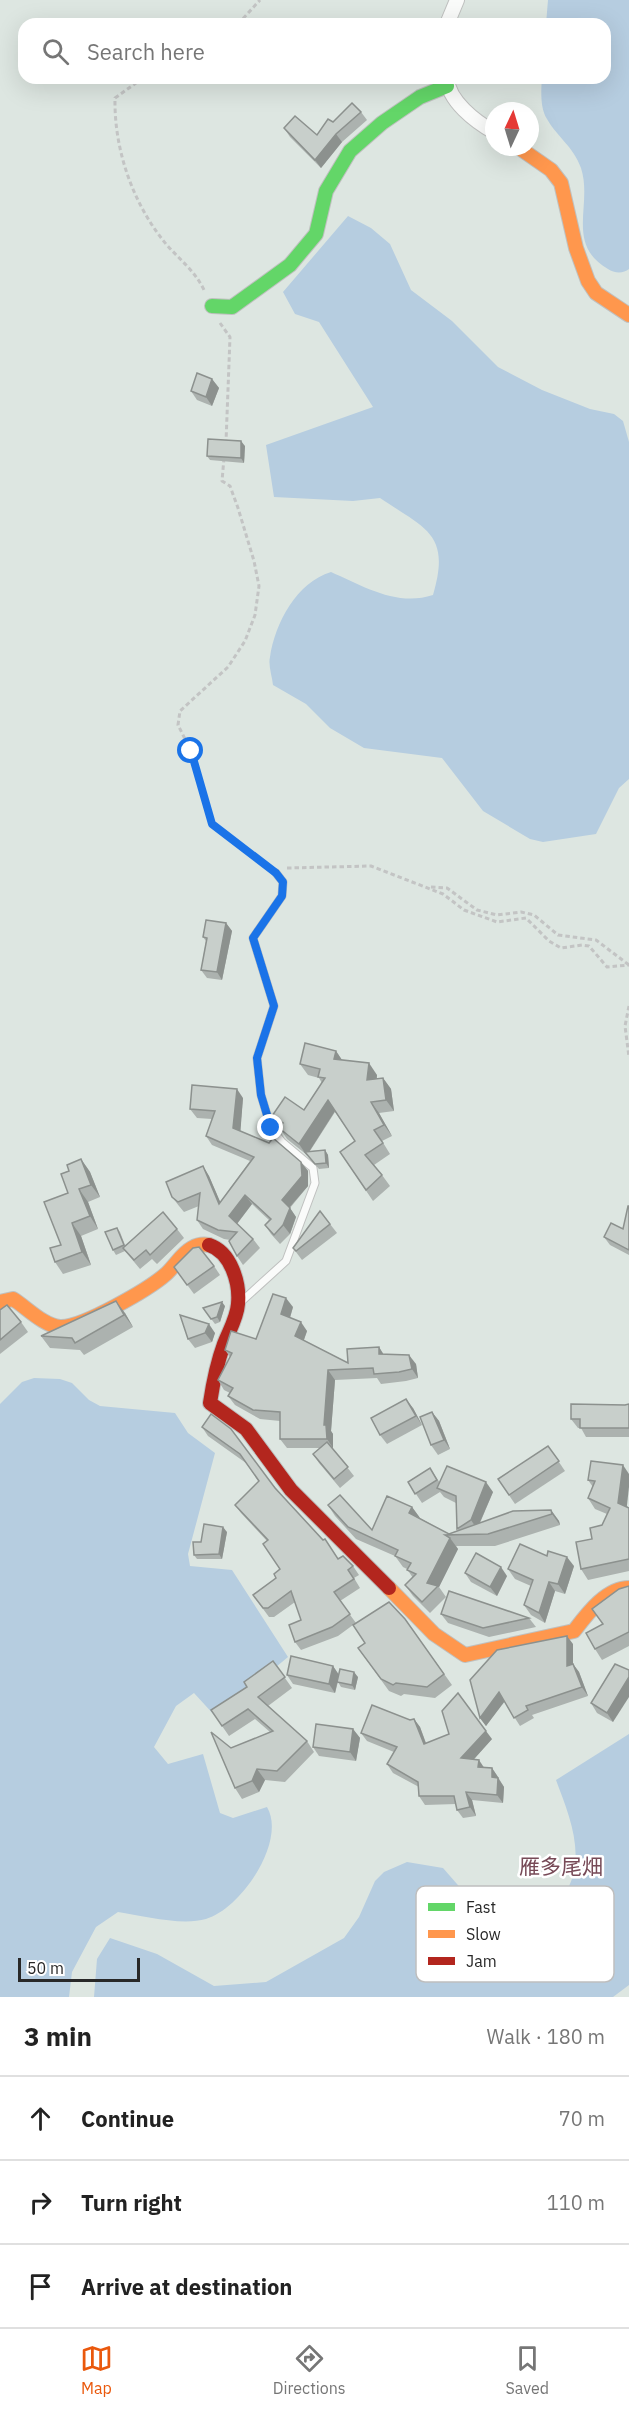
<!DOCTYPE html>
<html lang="en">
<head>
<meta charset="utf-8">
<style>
  :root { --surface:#fff; --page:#f2f2f2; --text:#222; --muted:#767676; --line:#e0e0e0; --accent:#ea580c }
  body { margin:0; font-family:"IBM Plex Sans","Noto Sans JP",sans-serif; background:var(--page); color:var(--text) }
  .compass { position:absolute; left:485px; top:102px; width:54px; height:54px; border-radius:50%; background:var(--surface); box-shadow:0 6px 24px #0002; rotate:4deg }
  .scale { position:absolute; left:18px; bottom:15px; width:122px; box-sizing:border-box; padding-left:6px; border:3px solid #282828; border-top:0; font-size:16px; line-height:21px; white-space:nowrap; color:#282828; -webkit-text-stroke:4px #fff; paint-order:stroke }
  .stop { position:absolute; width:18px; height:18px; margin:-14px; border:4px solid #1a73e8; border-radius:50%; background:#fff }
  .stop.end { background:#1a73e8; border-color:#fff; box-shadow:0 2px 6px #0008 }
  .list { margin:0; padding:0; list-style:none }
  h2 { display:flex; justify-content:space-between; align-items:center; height:78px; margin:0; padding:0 24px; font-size:26px }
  h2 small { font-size:20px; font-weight:400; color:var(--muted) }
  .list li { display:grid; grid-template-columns:39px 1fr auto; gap:18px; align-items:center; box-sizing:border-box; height:84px; padding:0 24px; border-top:2px solid var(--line) }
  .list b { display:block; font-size:22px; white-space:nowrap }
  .list em { font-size:20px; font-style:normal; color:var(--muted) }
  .icon { flex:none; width:33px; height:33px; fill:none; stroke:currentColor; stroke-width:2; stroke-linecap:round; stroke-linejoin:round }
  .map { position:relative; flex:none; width:629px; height:1997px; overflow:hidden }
  .search { position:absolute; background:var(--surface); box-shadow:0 6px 24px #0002; left:18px; right:18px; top:18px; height:66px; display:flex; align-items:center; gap:15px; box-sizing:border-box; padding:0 21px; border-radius:18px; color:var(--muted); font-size:22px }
  .sheet { height:330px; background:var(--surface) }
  nav { display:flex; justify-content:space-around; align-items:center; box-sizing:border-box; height:84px; border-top:2px solid var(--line); background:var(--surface); font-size:16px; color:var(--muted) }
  nav a { display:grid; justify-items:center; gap:3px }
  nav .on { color:var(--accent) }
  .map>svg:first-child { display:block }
  .green { fill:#b6cde0 }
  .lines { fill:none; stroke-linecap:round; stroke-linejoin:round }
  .lane-casing { stroke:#bfc0bf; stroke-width:9 }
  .street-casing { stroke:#bfc0bf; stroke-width:16 }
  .fast-casing { stroke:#bfc0bf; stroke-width:16 }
  .slow-casing { stroke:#bfc0bf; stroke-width:16 }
  .jam-casing { stroke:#bfc0bf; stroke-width:16 }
  .path { stroke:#c3c4c4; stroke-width:3; stroke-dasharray:4.5 3; stroke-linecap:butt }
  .lane { stroke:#fafbfa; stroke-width:7 }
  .street { stroke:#fafbfa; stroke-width:14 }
  .fast { stroke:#63d668; stroke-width:14 }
  .slow { stroke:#ff974d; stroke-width:14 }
  .jam { stroke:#b3261e; stroke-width:14 }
  .wall { fill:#acb2af }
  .shaded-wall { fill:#8c918e }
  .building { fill:#c8cfcb; stroke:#8c918e; stroke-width:1.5 }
  .route { stroke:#1a73e8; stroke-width:8 }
  .labels { text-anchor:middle; stroke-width:5; stroke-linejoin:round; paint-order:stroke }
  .neighbourhood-label { font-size:21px; fill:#774a57; stroke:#fff }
  .key { fill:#fff; stroke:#bebebe; stroke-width:1.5 }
  .key-label { font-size:16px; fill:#282828 }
</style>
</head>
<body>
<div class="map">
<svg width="629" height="1997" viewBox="0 0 629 1997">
  <rect width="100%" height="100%" fill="#dde6e1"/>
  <g class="green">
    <path d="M548 0H629V269C623 274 614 273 608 269 565 244 593 205 581 168 573 146 558 138 547 119 540 108 541 90 542 78H605V24H546Z"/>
    <path d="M348 216 371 228 390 244 411 290 452 321 498 367 542 390 590 409 614 414 623 421 629 442V779L619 788 596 834 543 842 530 839 483 811 442 758 364 748 330 728 306 704 273 685C272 676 268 665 270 657 275 623 297 582 331 572 363 586 397 607 433 595 451 534 426 529 380 498L353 501 274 497 266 445 373 407 319 322 295 314 283 292Z"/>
    <path d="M34 1378 60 1379 72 1383 89 1400 100 1406 175 1413 188 1433 215 1453 188 1554 190 1566 232 1570 288 1657 216 1717 194 1693 176 1706 154 1747 168 1764 203 1754 220 1813 233 1818 267 1807C287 1841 241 1909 206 1919 182 1926 143 1916 118 1912L96 1927 72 1972 69 1997H0V1404L22 1382Z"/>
    <path d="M629 1734V1985L613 1997H94L97 1959 110 1938 157 1954 214 1986 266 1982 344 1938 359 1917 375 1881 384 1872 407 1862 443 1868 471 1900 492 1914 515 1922 540 1919C548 1911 560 1902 566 1892 587 1856 569 1815 556 1780Z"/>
  </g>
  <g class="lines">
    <defs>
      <polyline id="lane" points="242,1301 286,1261 315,1183 313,1168 282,1142 271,1128 261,1095 257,1058 274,1006 253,938 282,896 283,882 276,873"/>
      <g id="street">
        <polyline points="447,24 457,0"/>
        <path d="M447 78C448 101 476 122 494 132"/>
      </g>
      <polyline id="fast" points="212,306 232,307 290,265 316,234 326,191 350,151 382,123 420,97 447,86"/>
      <g id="slow">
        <polyline points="518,147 551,170 561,183 576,248 588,281 596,293 629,315"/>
        <path d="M0 1302 13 1299C26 1307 44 1326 60 1327 82 1328 149 1289 166 1274 175 1266 181 1254 192 1248 197 1245 203 1244 209 1245"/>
        <path d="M389 1588 434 1634 465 1655 574 1631C587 1614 606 1588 629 1588"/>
      </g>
      <path id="jam" d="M209 1245C231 1252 240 1283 238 1304 237 1318 229 1331 224 1344 217 1363 213 1383 210 1403L246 1429 291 1490 389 1588"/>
    </defs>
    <use href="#lane" class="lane-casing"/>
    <use href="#street" class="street-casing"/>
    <use href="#fast" class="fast-casing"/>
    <use href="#slow" class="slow-casing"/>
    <use href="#jam" class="jam-casing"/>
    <g class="path">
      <polyline points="238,24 260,0"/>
      <path d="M143 78 115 98C114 150 133 204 166 244 180 260 195 271 204 290"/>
      <polyline points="220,323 230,337 226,442"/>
      <polyline points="224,458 222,481 230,486 238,508 254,561 259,586 255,615 245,641 228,667 180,711 178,725 191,751 212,824 269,868"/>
      <polyline points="287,868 371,866 443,894 464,910 497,922 526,918 549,941 561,948 582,945 589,946 607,967 629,965"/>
      <polyline points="431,887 447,888 477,910 497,915 521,912 534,915 558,935 596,940 629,965"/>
      <polyline points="629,1006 625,1026 629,1057"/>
    </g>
    <use href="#lane" class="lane"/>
    <use href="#street" class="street"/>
    <use href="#fast" class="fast"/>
    <use href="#slow" class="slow"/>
    <use href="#jam" class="jam"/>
  </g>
  <g class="wall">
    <polygon points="361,112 367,120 342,142 321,168 290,137 284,128 317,135 333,122"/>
    <polygon points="212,379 219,388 212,406 197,400 191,391"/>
    <polygon points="245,446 244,463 210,460 207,456"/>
    <polygon points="226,923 232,931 222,980 207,978 201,970 206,941 203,937"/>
    <polygon points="336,1051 342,1060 377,1075 377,1079 383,1078 391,1089 394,1111 379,1113 392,1136 382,1141 390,1154 374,1165 382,1175 390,1186 373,1201 340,1152 355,1141 335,1112 310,1151 325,1150 328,1155 329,1168 319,1169 307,1155 287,1139 272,1116 304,1110 322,1083 319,1078 308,1075 300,1064"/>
    <polygon points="243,1098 240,1131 301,1162 308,1171 308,1186 290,1208 296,1217 290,1234 280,1244 271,1234 265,1225 269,1220 252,1204 237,1224 253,1239 260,1248 243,1265 237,1256 230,1240 224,1239 203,1229 197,1220 199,1206 184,1212 179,1206 172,1197 203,1166 209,1176 220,1202 250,1161 212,1145 206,1136 212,1119 197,1118 190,1109"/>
    <polygon points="81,1159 90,1172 100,1197 88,1202 98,1229 81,1236 91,1265 63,1274 55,1262 61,1245 68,1193 69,1171"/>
    <polygon points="629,1206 629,1255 610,1245 604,1237 623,1229"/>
    <polygon points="330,1224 337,1233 302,1260 293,1248"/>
    <polygon points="117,1228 120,1232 125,1245 177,1229 184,1238 157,1264 152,1259 140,1269 125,1251 116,1255 113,1250"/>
    <polygon points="214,1266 220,1275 194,1294 174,1267"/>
    <polygon points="225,1306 220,1322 215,1324 203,1308"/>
    <polygon points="293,1307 290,1318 307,1331 304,1340 348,1363 379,1347 384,1355 416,1364 418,1378 406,1381 381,1384 377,1378 335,1380 331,1431 333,1434 333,1448 332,1448 354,1476 340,1488 319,1463 313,1454 320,1448 287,1448 280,1439 280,1421 260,1419 235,1405 228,1396 230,1393 224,1390 218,1380 230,1357 225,1350 256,1339"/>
    <polygon points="0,1310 21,1322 28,1332 0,1354"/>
    <polygon points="125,1313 133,1327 84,1355 80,1350 50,1348 41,1336"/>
    <polygon points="180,1315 215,1333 212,1342 195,1348 188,1339"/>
    <polygon points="629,1404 629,1437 586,1437 581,1428 578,1428 571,1419"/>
    <polygon points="413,1408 422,1425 387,1444 380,1435"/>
    <polygon points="432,1412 439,1421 450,1449 438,1455 431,1445"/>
    <polygon points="211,1414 338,1559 353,1566 359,1575 354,1578 360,1588 340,1601 356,1623 405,1619 452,1685 435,1698 404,1694 401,1696 389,1691 358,1648 365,1643 353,1625 338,1636 301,1650 295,1642 301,1620 295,1602 274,1617 269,1617 253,1595 276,1578 280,1569 267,1541 241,1513 235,1505 259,1482 246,1463 208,1436 202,1427"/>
    <polygon points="548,1446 565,1471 515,1504 498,1479"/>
    <polygon points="591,1461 627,1506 629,1508 629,1571 588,1580 581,1569 592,1539 602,1525 607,1514 595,1509 588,1498 593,1487 588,1480"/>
    <polygon points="430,1468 440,1483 493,1492 480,1523 551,1510 559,1521 560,1525 495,1546 456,1546 458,1549 439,1587 446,1597 430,1613 413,1596 405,1585 413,1578 407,1569 403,1567 395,1556 356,1539 335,1516 328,1505 372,1530 412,1507 420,1518 449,1534 458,1530 457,1529 456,1503 444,1497 440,1492 422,1503 408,1482"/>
    <polygon points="227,1532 222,1559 197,1559 194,1555"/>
    <polygon points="574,1566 565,1594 555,1591 545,1623 531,1615 524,1605 531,1586 515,1579 508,1569"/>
    <polygon points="465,1573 507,1576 497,1596 471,1582"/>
    <polygon points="629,1586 629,1646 602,1660 595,1649 602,1624"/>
    <polygon points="441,1614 529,1618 536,1627 489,1637 448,1623"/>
    <polygon points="573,1644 573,1664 579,1672 588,1696 532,1715 534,1718 520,1726 504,1701 486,1726 480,1718"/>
    <polygon points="273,1661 292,1688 268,1706 307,1741 314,1752 285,1782 265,1780 259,1792 242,1799 235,1788 231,1748 270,1732 255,1719 229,1736 211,1710 247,1687"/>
    <polygon points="333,1666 339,1675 358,1677 355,1690 341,1687 338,1682 335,1693 293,1684 287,1675"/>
    <polygon points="629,1670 613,1722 597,1713 591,1703"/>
    <polygon points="414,1719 420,1727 426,1743 492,1739 473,1760 484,1768 492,1768 498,1777 504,1787 503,1803 472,1800 476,1816 463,1818 457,1810 456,1804 425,1805 419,1796 419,1787 393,1773 387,1764 394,1752 367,1741 361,1733"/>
    <polygon points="353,1729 360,1738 356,1761 319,1756 313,1747"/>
  </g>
  <g class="shaded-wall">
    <polygon points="336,134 342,142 321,168 315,160"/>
    <polygon points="212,379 219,388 212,406 206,397"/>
    <polygon points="241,441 245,446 244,463 241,458"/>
    <polygon points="226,923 232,931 222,980 217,972"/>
    <polygon points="336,1051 344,1063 334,1059"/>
    <polygon points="369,1063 377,1075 375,1091 367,1080"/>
    <polygon points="383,1078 391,1089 394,1111 386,1100"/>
    <polygon points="237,1089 243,1098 240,1137 233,1128"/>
    <polygon points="328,1100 335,1111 307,1155 305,1152 307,1156 299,1144"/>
    <polygon points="371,1102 379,1113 392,1136 384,1125"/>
    <polygon points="325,1150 328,1155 329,1168 326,1163"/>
    <polygon points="81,1159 90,1172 100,1197 91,1185"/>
    <polygon points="301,1162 308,1171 308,1186 288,1209 282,1200"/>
    <polygon points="203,1166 209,1176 225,1213 219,1204"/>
    <polygon points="79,1189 88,1202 98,1229 90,1216"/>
    <polygon points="245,1195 252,1204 236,1225 229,1216"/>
    <polygon points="290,1208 296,1217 290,1234 283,1225"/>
    <polygon points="72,1223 81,1236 91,1265 82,1252"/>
    <polygon points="286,1298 293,1307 288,1324 281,1314"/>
    <polygon points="116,1301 125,1313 133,1327 124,1315"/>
    <polygon points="222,1302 225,1306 220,1322 217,1317"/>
    <polygon points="301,1322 307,1331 302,1345 295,1336"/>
    <polygon points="209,1324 215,1333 212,1342 205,1333"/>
    <polygon points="379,1347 385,1357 379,1354"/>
    <polygon points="409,1355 416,1364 418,1378 412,1369"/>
    <polygon points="328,1370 335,1380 331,1431 333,1434 333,1448 327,1439 324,1425"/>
    <polygon points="406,1399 413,1408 422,1425 416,1416"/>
    <polygon points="432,1412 439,1421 450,1449 444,1440"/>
    <polygon points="623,1465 629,1474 629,1487 626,1514 618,1503"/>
    <polygon points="486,1482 493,1492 477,1529 471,1520"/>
    <polygon points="412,1507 420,1518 409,1513"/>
    <polygon points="551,1510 559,1521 560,1525 552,1514"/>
    <polygon points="223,1527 227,1532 222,1559 219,1554"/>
    <polygon points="450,1538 458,1549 439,1587 427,1583"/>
    <polygon points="567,1557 574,1566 565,1594 558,1584"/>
    <polygon points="501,1567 507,1576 497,1596 490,1587"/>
    <polygon points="549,1582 555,1591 545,1623 539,1613"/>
    <polygon points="567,1636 573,1644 573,1664 579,1672 588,1696 567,1666"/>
    <polygon points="333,1666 339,1675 335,1693 329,1684"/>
    <polygon points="354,1672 358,1677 355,1690 352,1685"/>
    <polygon points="629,1677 629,1697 613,1722 607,1713"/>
    <polygon points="499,1692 505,1701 486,1726 480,1718"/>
    <polygon points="414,1719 420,1727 429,1752 424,1744"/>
    <polygon points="353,1729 360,1738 356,1761 350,1752"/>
    <polygon points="486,1731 492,1739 467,1767 461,1758"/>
    <polygon points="479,1760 485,1769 478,1767"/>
    <polygon points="492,1768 498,1777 498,1786 492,1777"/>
    <polygon points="257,1769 265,1780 259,1792 252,1781"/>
    <polygon points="498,1778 504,1787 503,1803 497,1795"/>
    <polygon points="466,1792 472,1800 476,1816 470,1807"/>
  </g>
  <g class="building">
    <polygon points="352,103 361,112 336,134 315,160 284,128 295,116 317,135 328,119 333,122"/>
    <polygon points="197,373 212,379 206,397 191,391"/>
    <polygon points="208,439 241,441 241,458 207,456"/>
    <polygon points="206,920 226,923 217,972 201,970 207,938 203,937"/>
    <polygon points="305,1043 336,1051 334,1059 369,1063 367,1080 383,1078 386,1100 371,1102 384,1125 374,1130 383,1143 365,1155 382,1175 366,1190 340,1152 355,1141 328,1100 299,1144 279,1128 283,1123 272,1116 285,1097 304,1110 325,1078 318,1077 320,1069 300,1064"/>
    <polygon points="192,1085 237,1089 233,1128 269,1143 273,1138 301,1162 302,1176 282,1200 290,1208 283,1225 274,1235 265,1225 271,1219 245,1195 229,1216 253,1239 237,1256 229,1241 237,1232 218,1230 197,1220 200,1193 178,1202 172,1197 166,1182 203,1166 219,1204 254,1157 206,1136 215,1111 190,1109"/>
    <polygon points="325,1150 326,1163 315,1164 305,1152"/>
    <polygon points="81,1159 91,1185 79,1189 90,1216 72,1223 82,1252 55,1262 50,1248 61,1245 44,1202 68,1193 61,1174 69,1171 67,1165"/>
    <polygon points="628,1206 629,1206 629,1250 604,1237 611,1223 623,1229"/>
    <polygon points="320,1211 330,1224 296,1251 293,1248"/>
    <polygon points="163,1212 177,1229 150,1255 146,1250 134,1260 123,1248"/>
    <polygon points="117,1228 124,1245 113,1250 105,1232"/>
    <polygon points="199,1247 214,1266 187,1285 174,1267 193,1248"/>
    <polygon points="273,1294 286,1298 281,1314 301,1322 295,1336 348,1363 347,1349 379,1347 379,1354 409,1355 412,1369 399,1372 374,1374 373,1368 328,1370 324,1425 326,1425 327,1439 280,1439 280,1412 253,1410 228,1396 233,1388 218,1380 232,1353 225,1350 231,1331 256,1339"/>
    <polygon points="116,1301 124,1315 75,1343 72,1338 41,1336"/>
    <polygon points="222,1302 217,1317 211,1319 203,1308"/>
    <polygon points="7,1305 21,1322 0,1340 0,1310"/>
    <polygon points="180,1315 209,1324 205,1333 188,1339"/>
    <polygon points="406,1399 416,1416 380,1435 371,1418"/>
    <polygon points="571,1404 625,1405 629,1404 629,1428 580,1428 580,1419 571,1419"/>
    <polygon points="432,1412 444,1440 431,1445 420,1417"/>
    <polygon points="211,1414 231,1429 275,1488 323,1540 325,1539 338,1559 343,1556 353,1566 348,1570 354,1579 334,1592 350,1614 332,1627 295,1642 289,1625 301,1620 291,1591 268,1608 263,1608 253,1595 276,1578 274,1574 280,1569 263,1544 268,1540 235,1505 259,1481 240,1454 202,1427"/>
    <polygon points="327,1442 348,1467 334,1479 313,1454"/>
    <polygon points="548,1446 559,1461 509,1495 498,1479"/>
    <polygon points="591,1461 623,1465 618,1503 629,1508 629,1559 581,1569 576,1542 592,1539 590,1528 602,1525 610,1508 588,1498 595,1481 588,1480"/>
    <polygon points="447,1466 486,1482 471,1520 457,1529 456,1496 437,1488"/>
    <polygon points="430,1468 437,1480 415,1494 408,1482"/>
    <polygon points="340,1495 372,1530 387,1496 412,1507 409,1513 449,1534 513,1511 551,1510 552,1514 488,1534 445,1535 450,1538 427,1583 438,1586 422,1602 405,1585 416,1574 407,1570 411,1563 395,1556 398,1550 348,1527 328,1505"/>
    <polygon points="204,1524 223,1527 219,1554 194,1555 193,1542 201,1542"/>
    <polygon points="520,1544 547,1556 548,1551 567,1557 558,1584 549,1582 539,1613 524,1605 533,1580 508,1569"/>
    <polygon points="476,1553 501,1567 490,1587 465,1573"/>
    <polygon points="629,1586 629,1632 595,1649 586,1633 603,1624 592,1609 619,1589"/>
    <polygon points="449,1591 529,1618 483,1628 441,1614"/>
    <polygon points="389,1602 405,1619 444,1674 427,1687 396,1683 393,1685 381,1679 358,1648 365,1643 353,1625"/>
    <polygon points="567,1636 567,1666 573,1664 582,1687 526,1706 528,1710 514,1718 499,1692 480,1718 470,1680 497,1650"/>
    <polygon points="291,1656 333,1666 329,1684 287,1675"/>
    <polygon points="273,1661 285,1677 258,1697 307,1741 277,1771 257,1769 252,1781 235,1788 211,1732 231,1748 273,1731 248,1709 222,1726 211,1710 247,1687 244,1682"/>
    <polygon points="615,1664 629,1670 629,1677 607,1713 591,1703"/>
    <polygon points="340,1669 354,1672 352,1685 337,1682"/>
    <polygon points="458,1693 486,1731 461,1758 479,1760 478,1767 492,1768 492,1777 498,1778 497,1795 466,1792 470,1807 457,1810 454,1796 419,1796 418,1782 387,1764 397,1747 361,1733 372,1705 410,1720 414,1719 424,1744 449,1734 442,1711"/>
    <polygon points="316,1724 353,1729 350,1752 313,1747"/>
  </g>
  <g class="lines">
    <polyline class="route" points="191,751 212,824 276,873 283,882 282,896 253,938 274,1006 257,1058 261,1095 271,1128"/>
  </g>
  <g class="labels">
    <g class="neighbourhood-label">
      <text x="561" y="1874">雁多尾畑</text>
    </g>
  </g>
  <rect x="416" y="1886" width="198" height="96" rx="9" class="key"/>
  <rect x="428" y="1903" width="27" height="8" fill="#63d668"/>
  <rect x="428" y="1930" width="27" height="8" fill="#ff974d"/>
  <rect x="428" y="1957" width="27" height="8" fill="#b3261e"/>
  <g class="key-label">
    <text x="466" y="1913">Fast</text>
    <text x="466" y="1940">Slow</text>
    <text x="466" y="1967">Jam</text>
  </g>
</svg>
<svg class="compass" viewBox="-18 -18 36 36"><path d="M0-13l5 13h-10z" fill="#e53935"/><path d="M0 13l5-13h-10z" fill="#767676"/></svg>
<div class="scale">50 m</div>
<div class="stop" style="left:191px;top:751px"></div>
<div class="stop end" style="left:271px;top:1128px"></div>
<div class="search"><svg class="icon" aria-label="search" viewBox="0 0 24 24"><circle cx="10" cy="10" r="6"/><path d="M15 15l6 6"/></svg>Search here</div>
</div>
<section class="sheet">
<h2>3 min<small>Walk · 180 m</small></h2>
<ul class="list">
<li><svg class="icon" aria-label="ahead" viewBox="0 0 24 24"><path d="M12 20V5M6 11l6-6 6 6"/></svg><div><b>Continue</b></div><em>70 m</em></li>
<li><svg class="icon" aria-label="right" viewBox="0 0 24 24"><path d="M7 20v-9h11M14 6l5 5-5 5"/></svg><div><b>Turn right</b></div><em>110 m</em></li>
<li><svg class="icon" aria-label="arrive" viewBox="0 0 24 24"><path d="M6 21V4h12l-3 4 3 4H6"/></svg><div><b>Arrive at destination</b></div></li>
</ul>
</section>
<nav>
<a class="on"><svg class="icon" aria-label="map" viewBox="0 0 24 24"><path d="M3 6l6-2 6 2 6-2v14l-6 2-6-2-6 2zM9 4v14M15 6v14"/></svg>Map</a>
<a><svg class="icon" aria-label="directions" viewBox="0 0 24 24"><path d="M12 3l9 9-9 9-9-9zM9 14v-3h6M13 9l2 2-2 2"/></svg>Directions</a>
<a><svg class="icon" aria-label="saved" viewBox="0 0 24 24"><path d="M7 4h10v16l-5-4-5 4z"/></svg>Saved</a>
</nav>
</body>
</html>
